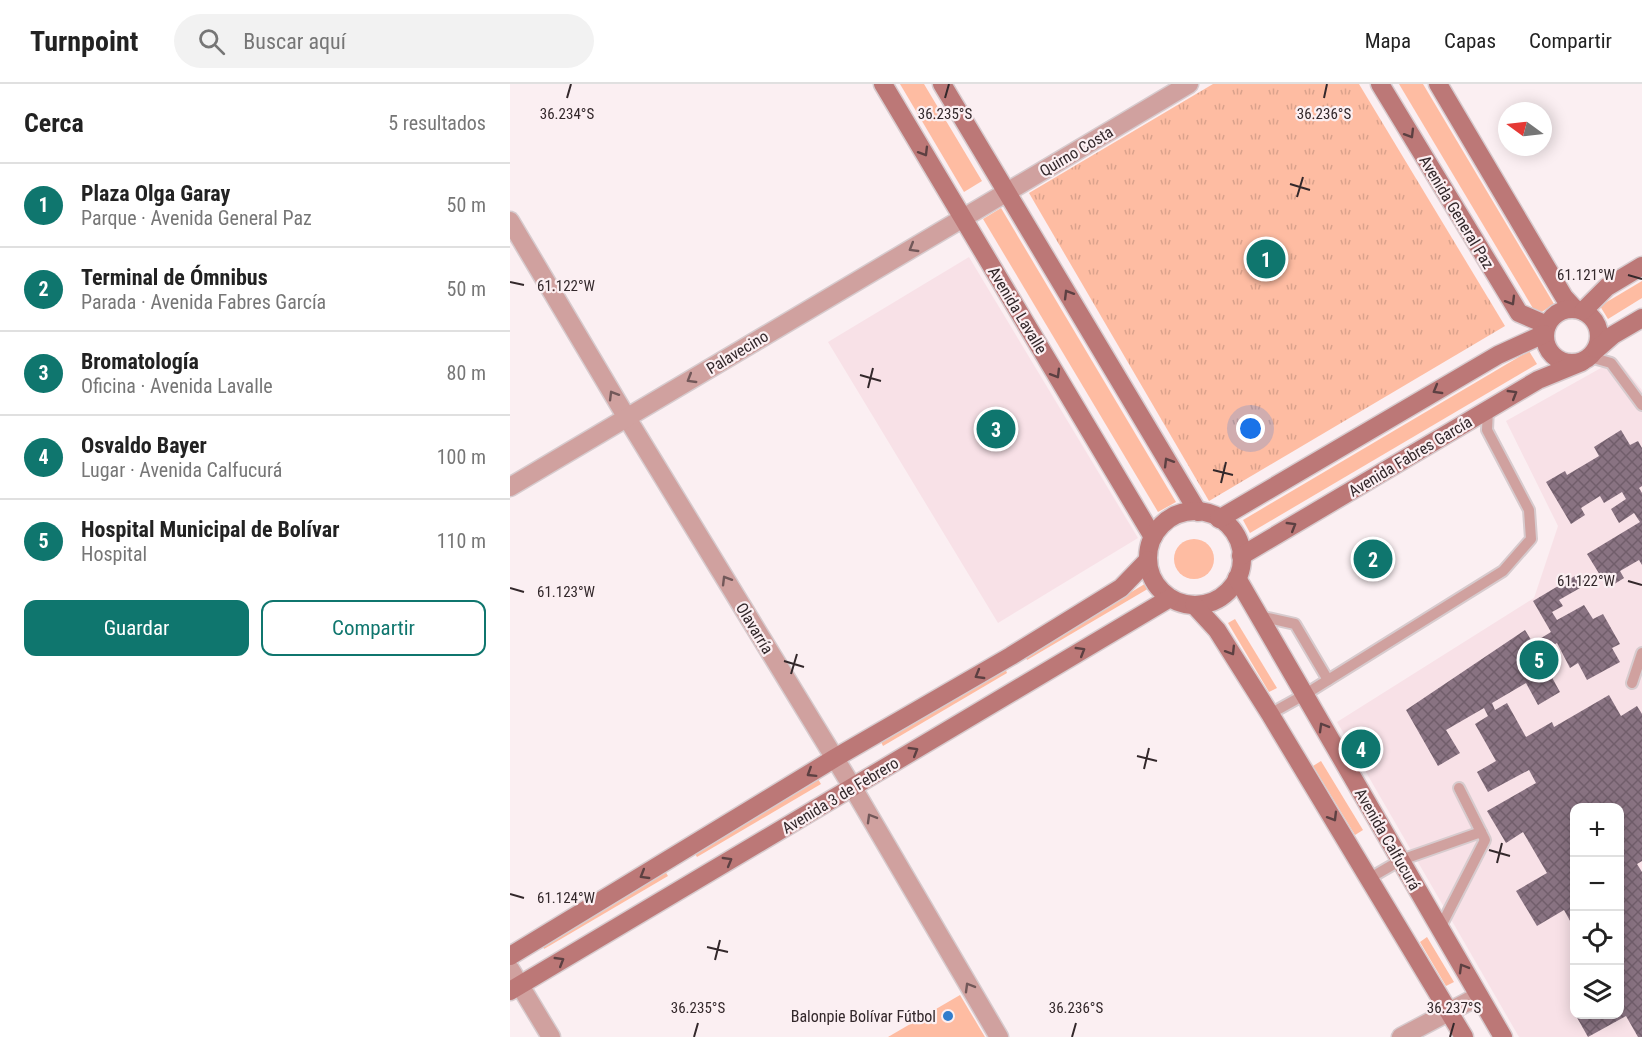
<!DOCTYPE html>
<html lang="es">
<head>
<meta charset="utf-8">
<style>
  :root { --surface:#fff; --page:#f2f2f2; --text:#222; --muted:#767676; --line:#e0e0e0; --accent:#0f766e }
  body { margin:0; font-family:"Roboto Condensed",sans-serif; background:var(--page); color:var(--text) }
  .controls { position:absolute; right:18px; bottom:18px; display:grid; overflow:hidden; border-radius:12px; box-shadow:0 3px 15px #0003 }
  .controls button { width:54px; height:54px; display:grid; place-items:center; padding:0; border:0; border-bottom:2px solid var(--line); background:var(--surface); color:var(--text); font:30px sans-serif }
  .compass { position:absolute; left:988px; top:18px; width:54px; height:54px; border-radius:50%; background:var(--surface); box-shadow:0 3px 15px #0003; rotate:285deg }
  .you { position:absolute; left:741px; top:345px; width:21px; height:21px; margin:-15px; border:4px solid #fff; border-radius:50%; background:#1a73e8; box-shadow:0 0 0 9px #1a73e833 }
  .badge { display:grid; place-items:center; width:39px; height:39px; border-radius:50%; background:var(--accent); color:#fff; font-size:20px; font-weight:700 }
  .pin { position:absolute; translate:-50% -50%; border:3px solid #fff; box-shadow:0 2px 6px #0006 }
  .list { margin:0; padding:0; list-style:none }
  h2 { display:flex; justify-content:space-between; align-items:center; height:78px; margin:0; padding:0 24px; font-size:26px }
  h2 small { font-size:20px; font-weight:400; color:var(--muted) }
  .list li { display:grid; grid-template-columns:39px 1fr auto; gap:18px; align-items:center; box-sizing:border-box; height:84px; padding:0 24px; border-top:2px solid var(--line) }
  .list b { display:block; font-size:22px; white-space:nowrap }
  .list p { margin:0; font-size:20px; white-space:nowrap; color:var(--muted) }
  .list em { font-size:20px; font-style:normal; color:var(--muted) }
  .actions { display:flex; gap:12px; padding:18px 24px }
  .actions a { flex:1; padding:14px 0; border:2px solid var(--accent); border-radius:12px; text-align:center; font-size:21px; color:var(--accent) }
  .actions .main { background:var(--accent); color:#fff }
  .icon { flex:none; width:33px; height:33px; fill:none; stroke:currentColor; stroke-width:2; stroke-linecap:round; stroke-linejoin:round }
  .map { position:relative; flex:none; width:1132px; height:953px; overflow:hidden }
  header { display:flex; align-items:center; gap:36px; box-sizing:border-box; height:84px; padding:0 30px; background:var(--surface); border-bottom:2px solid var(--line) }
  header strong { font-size:28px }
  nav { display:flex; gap:33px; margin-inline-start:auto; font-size:21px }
  .search { width:420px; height:54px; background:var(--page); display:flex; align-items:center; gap:15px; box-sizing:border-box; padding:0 21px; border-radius:33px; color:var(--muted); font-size:22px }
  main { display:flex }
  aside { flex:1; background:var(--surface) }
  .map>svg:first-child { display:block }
  .built { fill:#f8e1e7; fill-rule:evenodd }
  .green { fill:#febca2 }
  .park { fill:url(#park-tufts) }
  .building { fill:url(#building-cross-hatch) }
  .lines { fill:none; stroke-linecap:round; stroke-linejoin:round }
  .lane-casing { stroke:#d7cbce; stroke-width:14 }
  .street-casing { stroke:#d7cbce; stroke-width:21 }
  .secondary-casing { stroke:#d7cbce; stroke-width:21 }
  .lane { stroke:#d0a19f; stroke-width:10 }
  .street { stroke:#d0a19f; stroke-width:18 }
  .secondary { stroke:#bc7877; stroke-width:18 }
  .oneway { stroke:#5c4042 }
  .oneway2 { stroke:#725859 }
  .ticks { fill:none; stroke:#33282b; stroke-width:2 }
  .poi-dot { fill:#317dcd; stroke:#fbeff2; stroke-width:2 }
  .labels { text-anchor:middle; stroke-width:4.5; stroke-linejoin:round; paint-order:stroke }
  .street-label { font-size:16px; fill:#33282b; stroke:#fbeff2 }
  .poi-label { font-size:16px; fill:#33282b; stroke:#fbeff2; text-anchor:end }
  .ticks-label { font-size:15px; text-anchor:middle; fill:#33282b; stroke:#fbeff2; stroke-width:4.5; stroke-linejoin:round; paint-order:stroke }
</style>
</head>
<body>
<header>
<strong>Turnpoint</strong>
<div class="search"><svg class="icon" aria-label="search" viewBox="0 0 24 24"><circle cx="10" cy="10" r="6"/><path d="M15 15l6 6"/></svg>Buscar aquí</div>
<nav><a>Mapa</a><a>Capas</a><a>Compartir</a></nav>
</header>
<main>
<aside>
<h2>Cerca<small>5 resultados</small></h2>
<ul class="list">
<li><span class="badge">1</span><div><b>Plaza Olga Garay</b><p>Parque · Avenida General Paz</p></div><em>50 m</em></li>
<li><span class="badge">2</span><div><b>Terminal de Ómnibus</b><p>Parada · Avenida Fabres García</p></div><em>50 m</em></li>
<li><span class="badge">3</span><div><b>Bromatología</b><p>Oficina · Avenida Lavalle</p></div><em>80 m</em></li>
<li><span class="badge">4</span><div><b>Osvaldo Bayer</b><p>Lugar · Avenida Calfucurá</p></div><em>100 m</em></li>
<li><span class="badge">5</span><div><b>Hospital Municipal de Bolívar</b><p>Hospital</p></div><em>110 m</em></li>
</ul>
<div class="actions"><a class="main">Guardar</a><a>Compartir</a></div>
</aside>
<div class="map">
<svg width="1132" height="953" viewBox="0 0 1132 953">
  <defs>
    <pattern id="park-tufts" width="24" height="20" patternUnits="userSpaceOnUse" patternTransform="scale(1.5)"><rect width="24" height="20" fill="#febca2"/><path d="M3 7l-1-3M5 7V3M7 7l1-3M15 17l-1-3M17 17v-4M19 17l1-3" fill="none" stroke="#daa28c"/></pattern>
    <pattern id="building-cross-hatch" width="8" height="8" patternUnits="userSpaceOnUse" patternTransform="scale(1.5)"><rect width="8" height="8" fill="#897382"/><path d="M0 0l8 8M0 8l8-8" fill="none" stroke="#715e6b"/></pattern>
  </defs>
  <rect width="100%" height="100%" fill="#fbeff2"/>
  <g class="built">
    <polygon points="459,173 628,454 488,539 318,258"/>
    <path d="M1107 275 1132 306V953H1009L827 638 1024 514 1048 442 996 337ZM1064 724H1110V930H1064Z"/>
  </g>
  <g class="green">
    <polygon points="390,0 414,0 472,97 454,108"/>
    <polygon points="889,0 913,0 1044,220 1027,231"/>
    <polygon points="491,124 666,418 648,428 473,135"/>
    <polygon points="1132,197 1132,214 1098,235 1090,222"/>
    <polygon points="1019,267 1027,280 740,449 733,436"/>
    <circle cx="684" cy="475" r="20"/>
    <polygon points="638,498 641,503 517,576 515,572"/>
    <polygon points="725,535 767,604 759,608 718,539"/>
    <polygon points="495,584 497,589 373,662 371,658"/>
    <polygon points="811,677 853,746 845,751 803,682"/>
    <polygon points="308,695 311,700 187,773 184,768"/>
    <polygon points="155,787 158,792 34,865 32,860"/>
    <polygon points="917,853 944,898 936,902 910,858"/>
    <polygon points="450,911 475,953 378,953"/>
  </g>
  <polygon class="park" points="703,0 849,0 995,242 699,417 519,109"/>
  <g class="building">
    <polygon points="1111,346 1120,361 1128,357 1132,364 1132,402 1129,404 1132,409 1132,481 1129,476 1110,487 1114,494 1098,504 1077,470 1130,438 1124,429 1109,439 1101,425 1116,415 1112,408 1094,419 1090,412 1071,424 1075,431 1061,440 1036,398 1055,387 1057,391 1089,372 1084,363"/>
    <polygon points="1070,489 1077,500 1049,516 1053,522 1042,528 1047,536 1074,521 1083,535 1093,530 1110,560 1102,564 1110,578 1077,596 1068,579 1060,584 1047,559 1029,570 1050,608 1028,621 1016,599 982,619 985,626 997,619 1016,653 1042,638 1044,643 1099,611 1111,632 1127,622 1132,630 1132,777 1127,780 1132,788 1132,953 1128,953 1116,932 1078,953 1065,930 1110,930 1110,724 1064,724 1064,844 1054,826 1027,842 1006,807 1037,789 1013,748 996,759 977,727 1026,699 1019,686 978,708 967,688 986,677 965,640 978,632 974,624 936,646 950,669 928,682 896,626 1015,546 1023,559 1041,548 1023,517"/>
  </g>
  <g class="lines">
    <defs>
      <g id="lane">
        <polyline points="1080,273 1101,279 1132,321"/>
        <polyline points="749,532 785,540 818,596"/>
        <polyline points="1122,599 1132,569"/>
        <polyline points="760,630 794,611 993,487 1021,455 1019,426 977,346 978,325"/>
        <polyline points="860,794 891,776 971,748"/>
        <polyline points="930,844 975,756 949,704"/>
      </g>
      <g id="street">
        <polyline points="0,137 117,334 343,704 489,953"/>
        <polyline points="0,403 679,0"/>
        <polyline points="0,885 41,953"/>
        <polyline points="891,953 969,912"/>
      </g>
      <g id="secondary">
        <polyline points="373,0 643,453"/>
        <polyline points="432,0 688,428"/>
        <polyline points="870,0 1009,229 1037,241"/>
        <polyline points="928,0 1054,213 1065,225"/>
        <circle cx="1062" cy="252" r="27"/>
        <polyline points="1073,227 1097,203 1132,182"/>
        <polyline points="1087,265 1103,251 1132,234"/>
        <circle cx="685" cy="474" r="47"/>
        <polyline points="709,435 988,271 1034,250"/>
        <polyline points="731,472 1028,296 1072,278"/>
        <polyline points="727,494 993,953"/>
        <polyline points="684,521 707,546 760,630 954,953"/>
        <polyline points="0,872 325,674 501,572 611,504 638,476"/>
        <polyline points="0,907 660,514"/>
      </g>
    </defs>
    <use href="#lane" class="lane-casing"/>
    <use href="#street" class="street-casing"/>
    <use href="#secondary" class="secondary-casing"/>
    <use href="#lane" class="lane"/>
    <use href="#street" class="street"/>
    <use href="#secondary" class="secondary"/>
  </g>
  <defs><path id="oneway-chevron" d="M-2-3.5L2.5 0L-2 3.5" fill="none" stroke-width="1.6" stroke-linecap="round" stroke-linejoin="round" transform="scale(1.5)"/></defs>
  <g class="oneway">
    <use href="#oneway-chevron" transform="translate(900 50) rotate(59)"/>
    <use href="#oneway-chevron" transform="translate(414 68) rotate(59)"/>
    <use href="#oneway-chevron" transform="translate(558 210) rotate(-121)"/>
    <use href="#oneway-chevron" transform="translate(1001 217) rotate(59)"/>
    <use href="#oneway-chevron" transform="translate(546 290) rotate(59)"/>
    <use href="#oneway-chevron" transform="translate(927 306) rotate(150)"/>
    <use href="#oneway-chevron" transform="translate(1003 310) rotate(-31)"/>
    <use href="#oneway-chevron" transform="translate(658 378) rotate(-121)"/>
    <use href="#oneway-chevron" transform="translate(782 442) rotate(-31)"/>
    <use href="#oneway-chevron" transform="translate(571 567) rotate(-31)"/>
    <use href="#oneway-chevron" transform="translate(721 567) rotate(58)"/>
    <use href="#oneway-chevron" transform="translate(469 591) rotate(150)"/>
    <use href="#oneway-chevron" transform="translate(813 643) rotate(-120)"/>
    <use href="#oneway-chevron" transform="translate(404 667) rotate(-31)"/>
    <use href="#oneway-chevron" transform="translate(301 689) rotate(148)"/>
    <use href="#oneway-chevron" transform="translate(823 733) rotate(59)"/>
    <use href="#oneway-chevron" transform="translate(218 777) rotate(-30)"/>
    <use href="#oneway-chevron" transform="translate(134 791) rotate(149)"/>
    <use href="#oneway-chevron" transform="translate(50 877) rotate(-31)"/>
    <use href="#oneway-chevron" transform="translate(953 884) rotate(-120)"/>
  </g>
  <g class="oneway2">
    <use href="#oneway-chevron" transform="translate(403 164) rotate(149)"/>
    <use href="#oneway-chevron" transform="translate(181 295) rotate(149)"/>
    <use href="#oneway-chevron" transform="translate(103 311) rotate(-121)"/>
    <use href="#oneway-chevron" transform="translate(216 496) rotate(-121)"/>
    <use href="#oneway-chevron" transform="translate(361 734) rotate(-120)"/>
    <use href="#oneway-chevron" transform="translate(459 903) rotate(-120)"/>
  </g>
  <path class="ticks" d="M57 14 61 0M435 14 439 0M814 14 817 0M780 100 800 106M787 113 793 93M1118 191 1132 195M0 198 14 201M350 291 371 297M358 304 363 284M703 386 723 391M711 399 716 378M1118 497 1132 501M0 504 14 508M274 577 294 583M281 590 287 570M627 672 647 677M634 685 639 664M979 766 1000 772M987 779 992 759M0 810 14 814M197 863 218 868M205 876 210 856M184 953 188 939M562 953 566 939M940 953 944 939"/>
  <circle class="poi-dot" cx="438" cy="932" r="6"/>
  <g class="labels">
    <g class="street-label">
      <text transform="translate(566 67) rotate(-31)" y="6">Quirno Costa</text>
      <text transform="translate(947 128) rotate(59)" y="6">Avenida General Paz</text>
      <text transform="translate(508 226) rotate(59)" y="6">Avenida Lavalle</text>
      <text transform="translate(227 268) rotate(-31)" y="6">Palavecino</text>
      <text transform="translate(900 372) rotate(-31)" y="6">Avenida Fabres García</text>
      <text transform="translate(245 544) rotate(59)" y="6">Olavarría</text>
      <text transform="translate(330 711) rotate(-31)" y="6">Avenida 3 de Febrero</text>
      <text transform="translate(878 755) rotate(60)" y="6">Avenida Calfucurá</text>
    </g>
    <g class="poi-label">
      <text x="426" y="938">Balonpie Bolívar Fútbol</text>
    </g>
  </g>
  <g class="ticks-label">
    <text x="435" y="35">36.235°S</text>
    <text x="814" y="35">36.236°S</text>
    <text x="57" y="35">36.234°S</text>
    <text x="1076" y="196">61.121°W</text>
    <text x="56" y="207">61.122°W</text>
    <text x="1076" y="502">61.122°W</text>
    <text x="56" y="513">61.123°W</text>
    <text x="56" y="819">61.124°W</text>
    <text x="188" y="929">36.235°S</text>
    <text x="566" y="929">36.236°S</text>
    <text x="944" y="929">36.237°S</text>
  </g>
</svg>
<div class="controls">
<button>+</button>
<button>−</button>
<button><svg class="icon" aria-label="locate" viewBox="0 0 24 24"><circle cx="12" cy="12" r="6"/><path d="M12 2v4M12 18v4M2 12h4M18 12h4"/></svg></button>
<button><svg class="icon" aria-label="layers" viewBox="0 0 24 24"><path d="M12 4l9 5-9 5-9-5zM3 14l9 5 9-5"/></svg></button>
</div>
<svg class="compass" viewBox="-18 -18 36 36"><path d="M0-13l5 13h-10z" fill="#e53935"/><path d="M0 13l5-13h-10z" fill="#767676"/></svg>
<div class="you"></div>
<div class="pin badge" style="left:756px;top:175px">1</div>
<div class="pin badge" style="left:863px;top:475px">2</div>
<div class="pin badge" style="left:486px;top:345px">3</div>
<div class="pin badge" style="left:851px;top:665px">4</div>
<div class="pin badge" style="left:1029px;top:576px">5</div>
</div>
</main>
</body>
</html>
